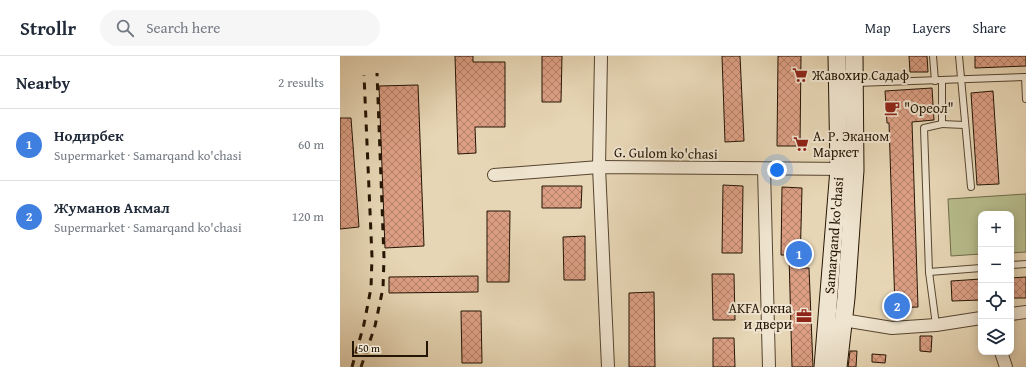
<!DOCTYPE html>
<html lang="en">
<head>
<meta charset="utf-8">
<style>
  :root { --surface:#fff; --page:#f6f6f7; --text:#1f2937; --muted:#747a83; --line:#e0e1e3; --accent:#8f2418 }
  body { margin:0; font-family:"Gentium Book Plus",serif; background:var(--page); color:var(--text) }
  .controls { position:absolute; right:12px; bottom:12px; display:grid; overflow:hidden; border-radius:8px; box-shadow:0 2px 10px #0003 }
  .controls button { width:36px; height:36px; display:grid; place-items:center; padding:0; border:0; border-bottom:1px solid var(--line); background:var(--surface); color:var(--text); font:20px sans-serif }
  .scale { position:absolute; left:12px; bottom:10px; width:76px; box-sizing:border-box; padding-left:4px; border:2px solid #251504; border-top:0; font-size:11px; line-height:14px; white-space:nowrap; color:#251504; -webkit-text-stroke:3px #efe4cf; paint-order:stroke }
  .you { position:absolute; left:437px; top:114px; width:14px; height:14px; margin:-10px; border:3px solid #fff; border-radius:50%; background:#1a73e8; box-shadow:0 0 0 6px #1a73e833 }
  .badge { display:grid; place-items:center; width:26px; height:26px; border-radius:50%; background:var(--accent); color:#fff; font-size:13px; font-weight:700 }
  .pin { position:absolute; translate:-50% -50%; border:2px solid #fff; box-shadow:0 1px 4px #0006 }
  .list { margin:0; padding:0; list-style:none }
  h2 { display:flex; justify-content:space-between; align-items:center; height:52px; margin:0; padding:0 16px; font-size:17px }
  h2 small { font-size:13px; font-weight:400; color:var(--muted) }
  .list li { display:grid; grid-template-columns:26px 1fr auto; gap:12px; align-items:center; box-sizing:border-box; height:72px; padding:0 16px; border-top:1px solid var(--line) }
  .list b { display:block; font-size:15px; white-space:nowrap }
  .list p { margin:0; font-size:13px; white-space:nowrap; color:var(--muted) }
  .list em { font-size:13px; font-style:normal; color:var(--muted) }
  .icon { flex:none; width:22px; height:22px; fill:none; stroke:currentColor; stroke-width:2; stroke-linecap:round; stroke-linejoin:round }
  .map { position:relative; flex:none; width:686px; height:311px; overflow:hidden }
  header { display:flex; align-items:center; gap:24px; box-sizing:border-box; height:56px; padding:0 20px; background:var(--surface); border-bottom:1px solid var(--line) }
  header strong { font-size:19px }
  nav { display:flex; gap:22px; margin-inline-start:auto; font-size:14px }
  .search { width:280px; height:36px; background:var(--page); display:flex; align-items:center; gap:10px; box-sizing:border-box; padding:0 14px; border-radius:22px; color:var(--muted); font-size:15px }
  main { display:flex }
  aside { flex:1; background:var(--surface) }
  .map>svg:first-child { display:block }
  .green { fill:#b7bd8d; stroke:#6e6948 }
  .building { fill:url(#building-cross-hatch); stroke:#251504 }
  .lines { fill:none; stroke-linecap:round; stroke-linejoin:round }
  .lane-casing { stroke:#564530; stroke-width:8 }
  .street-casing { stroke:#564530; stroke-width:14 }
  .secondary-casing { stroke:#251504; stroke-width:19 }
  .lane { stroke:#efe4cf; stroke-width:6 }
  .street { stroke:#efe4cf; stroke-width:12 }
  .secondary { stroke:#efe4cf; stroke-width:17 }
  .rail { stroke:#251504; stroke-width:3; stroke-dasharray:7 7; stroke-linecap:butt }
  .labels { text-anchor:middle; stroke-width:4; stroke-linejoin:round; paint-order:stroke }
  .poi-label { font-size:14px; fill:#251504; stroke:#efe4cf; text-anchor:start }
  .street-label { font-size:14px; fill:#251504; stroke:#efe4cf }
</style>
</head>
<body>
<header>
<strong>Strollr</strong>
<div class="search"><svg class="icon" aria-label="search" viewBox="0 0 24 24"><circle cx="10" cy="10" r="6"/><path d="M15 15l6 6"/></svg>Search here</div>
<nav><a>Map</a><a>Layers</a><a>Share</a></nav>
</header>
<main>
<aside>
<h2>Nearby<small>2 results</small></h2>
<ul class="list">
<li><span class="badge" style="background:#3f7fe0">1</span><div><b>Нодирбек</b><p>Supermarket · Samarqand ko'chasi</p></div><em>60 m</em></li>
<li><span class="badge" style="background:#3f7fe0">2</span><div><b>Жуманов Акмал</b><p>Supermarket · Samarqand ko'chasi</p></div><em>120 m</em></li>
</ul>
</aside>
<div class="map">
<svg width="686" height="311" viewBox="0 0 686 311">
  <defs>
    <pattern id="building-cross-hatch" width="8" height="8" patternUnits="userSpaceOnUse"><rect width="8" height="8" fill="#dc9f84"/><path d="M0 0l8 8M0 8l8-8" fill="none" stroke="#b2806a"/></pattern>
  </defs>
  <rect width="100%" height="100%" fill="#e7d6b5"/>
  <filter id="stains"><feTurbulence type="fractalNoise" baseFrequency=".005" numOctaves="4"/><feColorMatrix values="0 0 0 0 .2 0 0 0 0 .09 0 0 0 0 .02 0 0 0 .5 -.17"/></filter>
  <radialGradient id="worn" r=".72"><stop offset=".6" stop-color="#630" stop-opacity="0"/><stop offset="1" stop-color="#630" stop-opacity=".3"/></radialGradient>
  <polygon class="green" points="686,138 686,196 671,197 671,158 641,158 641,198 611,200 608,143"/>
  <g class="building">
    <polygon points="115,0 133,0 133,6 165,6 165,71 135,71 136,97 118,98"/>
    <polygon points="202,0 222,0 221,46 202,46"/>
    <polygon points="382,0 400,0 404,85 385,86"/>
    <polygon points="438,0 461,0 460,90 437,90"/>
    <polygon points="569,0 587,0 588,16 570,16"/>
    <polygon points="635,0 686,0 686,10 635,12"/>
    <polygon points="78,29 84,190 45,192 39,30"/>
    <polygon points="592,32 594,64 572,66 578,251 555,252 549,67 547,67 545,35"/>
    <polygon points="653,35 659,128 637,129 631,37"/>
    <polygon points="0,62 11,62 19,171 0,173"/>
    <polygon points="383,129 403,130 402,197 382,197"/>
    <polygon points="202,130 242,130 241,152 202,152"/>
    <polygon points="442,131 462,132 460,212 469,212 473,311 452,311 449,199 441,199"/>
    <polygon points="147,155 170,155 169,226 147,226"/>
    <polygon points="245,180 245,224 224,224 223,181"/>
    <polygon points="372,218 394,218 395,264 373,264"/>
    <polygon points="138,220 138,236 49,237 49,221"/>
    <polygon points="686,221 686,242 671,242 671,222"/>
    <polygon points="641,223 641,244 612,245 611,225"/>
    <polygon points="314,236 315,311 289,311 289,237"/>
    <polygon points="121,255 141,255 142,307 122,307"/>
    <polygon points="580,280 592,280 591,296 580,295"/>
    <polygon points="373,282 394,282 395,311 373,311"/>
    <polygon points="510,295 517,295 516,311 508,311"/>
    <polygon points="532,298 546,299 545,307 532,306"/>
  </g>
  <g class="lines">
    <defs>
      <g id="lane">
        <polyline points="593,0 595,25"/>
        <polyline points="619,0 631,131"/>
        <polyline points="685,21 686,43"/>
        <polyline points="516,27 686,21"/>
        <polyline points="602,68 624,69"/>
        <polyline points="671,209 686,208"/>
        <polyline points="589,216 641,212"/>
        <polyline points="596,269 589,216 584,72 602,68 602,25"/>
      </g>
      <g id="street">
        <polyline points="261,0 259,111 268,311"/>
        <polyline points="424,113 429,311"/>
        <polyline points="154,119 259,111 506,113"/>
        <polyline points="671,258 686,256"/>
        <polyline points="503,264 552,272 596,269 641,262"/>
        <polyline points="661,296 666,311"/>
      </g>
      <g id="secondary">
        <path id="s1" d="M483 311 499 113 497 0"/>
        <polyline points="498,311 506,242 515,114 514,0"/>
      </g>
    </defs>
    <use href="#lane" class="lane-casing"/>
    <use href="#street" class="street-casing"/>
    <use href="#secondary" class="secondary-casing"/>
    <use href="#lane" class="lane"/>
    <use href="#street" class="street"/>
    <use href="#secondary" class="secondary"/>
    <g class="rail">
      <polyline points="12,311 24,268 31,232 32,201 24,19"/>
      <polyline points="21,311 35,270 43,232 44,202 37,17"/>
    </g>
  </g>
  <defs>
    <symbol id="supermarket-bare" viewBox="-9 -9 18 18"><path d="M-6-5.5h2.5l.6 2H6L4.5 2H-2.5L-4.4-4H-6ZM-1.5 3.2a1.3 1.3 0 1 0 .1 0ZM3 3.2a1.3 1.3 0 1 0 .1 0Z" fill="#8f2418" stroke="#efe4cf" stroke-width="2.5" paint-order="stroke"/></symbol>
    <symbol id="cafe-bare" viewBox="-9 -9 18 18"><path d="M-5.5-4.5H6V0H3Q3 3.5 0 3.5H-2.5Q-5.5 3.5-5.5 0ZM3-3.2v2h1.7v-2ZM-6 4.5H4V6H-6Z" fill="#8f2418" stroke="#efe4cf" stroke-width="2.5" paint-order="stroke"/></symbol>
    <symbol id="office-bare" viewBox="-9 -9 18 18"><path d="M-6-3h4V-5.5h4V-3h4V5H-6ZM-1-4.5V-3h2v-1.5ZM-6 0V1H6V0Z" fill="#8f2418" stroke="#efe4cf" stroke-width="2.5" paint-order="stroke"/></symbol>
  </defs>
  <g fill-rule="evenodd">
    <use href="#supermarket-bare" x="449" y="8" width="22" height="22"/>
    <use href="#cafe-bare" x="541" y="41" width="22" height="22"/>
    <use href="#supermarket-bare" x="450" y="77" width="22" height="22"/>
    <use href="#office-bare" x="453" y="249" width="22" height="22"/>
  </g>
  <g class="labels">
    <g class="poi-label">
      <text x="472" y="24">Жавохир Садаф</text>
      <text x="564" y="57">"Ореол"</text>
      <text x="473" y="85">А. Р. Эканом<tspan x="473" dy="16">Маркет</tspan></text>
      <text x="452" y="257" text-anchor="end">AKFA окна<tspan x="452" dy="16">и двери</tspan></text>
    </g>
    <g class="street-label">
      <text transform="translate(326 97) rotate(1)" y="5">G. Gulom ko'chasi</text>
      <text dy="5" stroke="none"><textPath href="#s1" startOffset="132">Samarqand ko'chasi</textPath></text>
    </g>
  </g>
  <rect width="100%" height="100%" filter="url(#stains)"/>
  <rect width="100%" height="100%" fill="url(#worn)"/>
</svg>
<div class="controls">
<button>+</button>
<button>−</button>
<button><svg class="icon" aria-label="locate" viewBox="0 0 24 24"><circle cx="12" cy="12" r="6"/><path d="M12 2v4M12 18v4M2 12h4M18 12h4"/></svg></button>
<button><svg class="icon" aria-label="layers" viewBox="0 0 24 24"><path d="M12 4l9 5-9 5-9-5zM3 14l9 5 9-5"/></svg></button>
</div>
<div class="scale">50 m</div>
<div class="you"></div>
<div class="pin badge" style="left:459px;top:198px;background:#3f7fe0">1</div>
<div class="pin badge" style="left:557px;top:250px;background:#3f7fe0">2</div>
</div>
</main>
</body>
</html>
